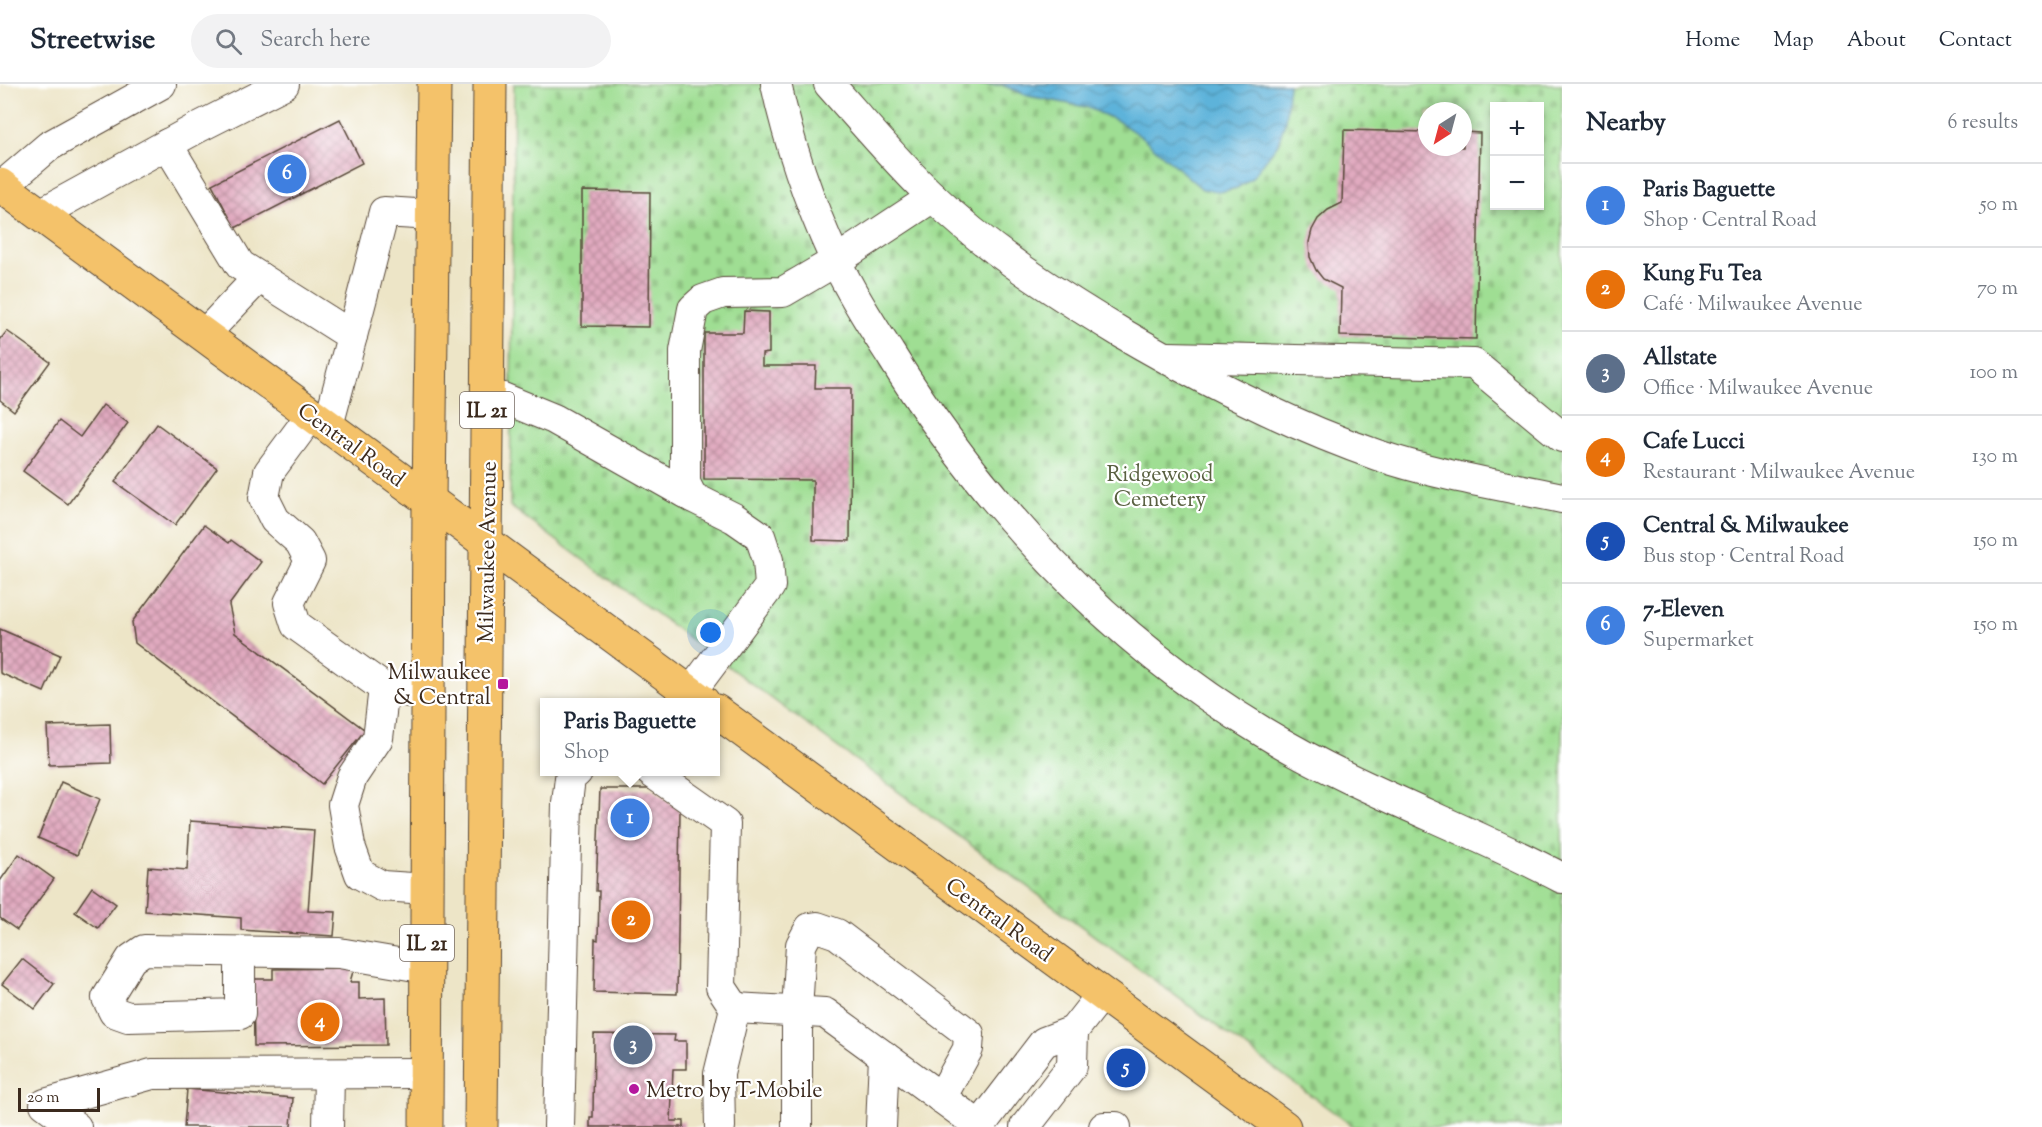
<!DOCTYPE html>
<html lang="en">
<head>
<meta charset="utf-8">
<style>
  :root { --surface:#fff; --page:#f2f2f3; --text:#1f2937; --muted:#747a83; --line:#e0e1e3; --accent:#db2777 }
  body { margin:0; font-family:"Sorts Mill Goudy",serif; background:var(--page); color:var(--text) }
  .controls { position:absolute; right:18px; top:18px; display:grid; overflow:hidden; border-radius:0px; box-shadow:0 3px 9px #0003 }
  .controls button { width:54px; height:54px; display:grid; place-items:center; padding:0; border:0; border-bottom:2px solid var(--line); background:var(--surface); color:var(--text); font:30px sans-serif }
  .compass { position:absolute; left:1418px; top:18px; width:54px; height:54px; border-radius:50%; background:var(--surface); box-shadow:0 3px 9px #0003; rotate:216deg }
  .scale { position:absolute; left:18px; bottom:15px; width:82px; box-sizing:border-box; padding-left:6px; border:3px solid #3b2a1e; border-top:0; font-size:16px; line-height:21px; white-space:nowrap; color:#3b2a1e; -webkit-text-stroke:4px #fff; paint-order:stroke }
  .you { position:absolute; left:711px; top:549px; width:21px; height:21px; margin:-15px; border:4px solid #fff; border-radius:50%; background:#1a73e8; box-shadow:0 0 0 9px #1a73e833 }
  .badge { display:grid; place-items:center; width:39px; height:39px; border-radius:50%; background:var(--accent); color:#fff; font-size:20px; font-weight:700 }
  .pin { position:absolute; translate:-50% -50%; border:3px solid #fff; box-shadow:0 2px 6px #0006 }
  .popup { position:absolute; left:540px; top:614px; width:180px; height:78px; box-sizing:border-box; display:grid; place-content:center; border-radius:0px; background:var(--surface); filter:drop-shadow(0 2px 4px #0005); font-size:20px; white-space:nowrap; color:var(--muted) }
  .popup b { font-size:22px; color:var(--text) }
  .popup::after { content:''; position:absolute; left:50%; top:100%; margin-left:-12px; border:12px solid transparent; border-top-color:var(--surface) }
  .list { margin:0; padding:0; list-style:none }
  h2 { display:flex; justify-content:space-between; align-items:center; height:78px; margin:0; padding:0 24px; font-size:26px }
  h2 small { font-size:20px; font-weight:400; color:var(--muted) }
  .list li { display:grid; grid-template-columns:39px 1fr auto; gap:18px; align-items:center; box-sizing:border-box; height:84px; padding:0 24px; border-top:2px solid var(--line) }
  .list b { display:block; font-size:22px; white-space:nowrap }
  .list p { margin:0; font-size:20px; white-space:nowrap; color:var(--muted) }
  .list em { font-size:20px; font-style:normal; color:var(--muted) }
  .icon { flex:none; width:33px; height:33px; fill:none; stroke:currentColor; stroke-width:2; stroke-linecap:round; stroke-linejoin:round }
  .map { position:relative; flex:none; width:1562px; height:1043px; overflow:hidden }
  header { display:flex; align-items:center; gap:36px; box-sizing:border-box; height:84px; padding:0 30px; background:var(--surface); border-bottom:2px solid var(--line) }
  header strong { font-size:28px }
  nav { display:flex; gap:33px; margin-inline-start:auto; font-size:21px }
  .search { width:420px; height:54px; background:var(--page); display:flex; align-items:center; gap:15px; box-sizing:border-box; padding:0 21px; border-radius:33px; color:var(--muted); font-size:22px }
  main { display:flex }
  aside { flex:1; background:var(--surface) }
  .map>svg:first-child { display:block }
  .cemetery { fill:url(#cemetery-stones); stroke:#6d8458; stroke-width:1.5; fill-rule:evenodd }
  .water { fill:url(#water-waves); stroke:#4c6e7c; stroke-width:1.5 }
  .building { fill:url(#building-cross-hatch) }
  .lines { fill:none; stroke-linecap:round; stroke-linejoin:round }
  .minor-casing { stroke:#564637; stroke-width:32 }
  .major-casing { stroke:#564637; stroke-width:35 }
  .minor { stroke:#fff; stroke-width:30 }
  .major { stroke:#f4c26a; stroke-width:33 }
  .poi-dot { fill:#b5179e; stroke:#fff; stroke-width:2 }
  .labels { text-anchor:middle; stroke-width:4.5; stroke-linejoin:round; paint-order:stroke }
  .shield { fill:#fff; stroke:#766a62; stroke-width:1.5 }
  .shield-label { font-size:21px; font-weight:bold; fill:#3b2a1e }
  .street-label { font-size:22px; fill:#3b2a1e; stroke:#fff }
  .park-label { font-size:22px; fill:#596041; stroke:#fff }
  .poi-label { font-size:22px; fill:#3b2a1e; stroke:#fff; text-anchor:end }
</style>
</head>
<body>
<header>
<strong>Streetwise</strong>
<div class="search"><svg class="icon" aria-label="search" viewBox="0 0 24 24"><circle cx="10" cy="10" r="6"/><path d="M15 15l6 6"/></svg>Search here</div>
<nav><a>Home</a><a>Map</a><a>About</a><a>Contact</a></nav>
</header>
<main>
<div class="map">
<svg width="1562" height="1043" viewBox="0 0 1562 1043">
  <defs>
    <pattern id="cemetery-stones" width="16" height="16" patternUnits="userSpaceOnUse" patternTransform="scale(1.5)"><rect width="16" height="16" fill="#9fde93"/><path d="M2 7V4a2 2 0 0 1 4 0v3zM10 15v-3a2 2 0 0 1 4 0v3z" fill="#8abf7e"/></pattern>
    <pattern id="water-waves" width="16" height="10" patternUnits="userSpaceOnUse" patternTransform="scale(1.5)"><rect width="16" height="10" fill="#5db3da"/><path d="M0 5q4-4 8 0t8 0" fill="none" stroke="#4e92b0"/></pattern>
    <pattern id="building-cross-hatch" width="8" height="8" patternUnits="userSpaceOnUse" patternTransform="scale(1.5)"><rect width="8" height="8" fill="#e1aac0"/><path d="M0 0l8 8M0 8l8-8" fill="none" stroke="#b88b9b"/></pattern>
  </defs>
  <rect width="100%" height="100%" fill="#fff"/>
  <filter id="ink" filterUnits="userSpaceOnUse"><feTurbulence type="fractalNoise" baseFrequency=".0167" numOctaves="2"/><feDisplacementMap in="SourceGraphic" scale="12" xChannelSelector="R" yChannelSelector="G"/><feConvolveMatrix kernelMatrix="1 2 1 2 8 2 1 2 1" color-interpolation-filters="sRGB"/></filter>
  <filter id="wash" filterUnits="userSpaceOnUse"><feTurbulence type="fractalNoise" baseFrequency=".008" numOctaves="4" result="noise"/><feDisplacementMap in="SourceGraphic" scale="24" xChannelSelector="R" yChannelSelector="G"/><feGaussianBlur stdDeviation="1.35" result="paint"/><feColorMatrix in="noise" values="0 0 0 0 0 0 0 0 0 0 0 0 0 0 0 0 0 1.4 0 .05"/><feComposite in="paint" operator="in"/></filter>
  <g filter="url(#wash)">
    <rect width="100%" height="100%" fill="#ede5c7"/>
    <path class="cemetery" d="M514 0H1562V1043H1354L510 422ZM1494 22H1540V122H1494ZM1427 27H1463V63H1427Z"/>
    <polygon class="water" points="948,0 1289,0 1285,38 1278,60 1251,95 1237,104 1220,108 1202,105 1143,54 1116,36 1086,23 1028,12 1002,1"/>
    <g id="blocks">
      <g class="building">
        <polygon points="340,35 362,79 235,144 212,100"/>
        <polygon points="1344,46 1427,48 1427,63 1463,63 1463,48 1480,49 1476,255 1340,252 1341,204 1323,195 1316,186 1310,173 1309,158 1312,146 1318,135 1328,126 1342,119"/>
        <polygon points="582,107 650,108 649,243 582,242"/>
        <polygon points="744,227 769,228 769,269 762,270 762,282 816,282 815,304 851,304 850,457 813,456 813,396 704,395 704,249 743,249"/>
        <polygon points="7,247 50,278 14,327 0,316 0,256"/>
        <polygon points="103,321 128,339 68,420 23,387 59,337 80,353"/>
        <polygon points="157,340 217,384 175,441 115,398"/>
        <polygon points="204,441 229,459 231,456 261,478 229,521 235,549 365,646 322,700 135,559 132,538"/>
        <polygon points="0,545 60,571 44,608 0,589"/>
        <polygon points="110,640 111,679 49,681 47,642"/>
        <polygon points="61,698 100,715 77,771 38,754"/>
        <polygon points="600,705 652,705 680,726 677,910 594,908 595,855 598,856 599,807 596,807"/>
        <polygon points="190,737 314,746 308,827 336,828 334,852 241,846 241,834 145,827 148,783 187,786"/>
        <polygon points="19,770 54,795 17,846 0,834 0,797"/>
        <polygon points="92,803 116,820 98,844 75,828"/>
        <polygon points="22,875 54,900 35,925 2,900"/>
        <polygon points="354,884 350,898 359,898 359,915 385,914 386,961 254,962 253,895 273,895 273,885"/>
        <polygon points="594,950 675,951 674,957 686,957 686,985 673,985 671,1037 684,1037 684,1043 590,1043 590,1033 593,1033"/>
        <polygon points="187,1005 293,1014 291,1043 184,1043"/>
      </g>
    </g>
  </g>
  <g filter="url(#ink)">
    <use href="#blocks" fill-opacity="0" stroke="#564637" stroke-width="1.5"/>
    <g class="lines">
      <defs>
        <g id="minor">
          <path d="M776 0C789 60 810 121 836 177 851 209 870 239 889 268 982 419 1110 556 1263 648 1358 706 1464 742 1562 794"/>
          <path d="M829 0C863 38 896 78 933 113 989 167 1054 208 1120 248 1202 296 1287 340 1377 371 1436 391 1501 401 1562 414"/>
          <polyline points="167,60 240,181 259,193"/>
          <polyline points="2,102 49,62 161,0"/>
          <polyline points="40,130 197,44 284,0"/>
          <polyline points="204,251 259,193 352,252 328,342"/>
          <polyline points="352,252 384,128 432,131"/>
          <polyline points="1168,273 1474,280 1562,353"/>
          <polyline points="487,312 503,314 554,335 692,413"/>
          <polyline points="312,330 269,388 264,414 275,436 300,458 310,477 289,519 296,541 384,604 428,611"/>
          <polyline points="384,604 378,654 352,693 343,721 350,762 360,790 382,802 427,805"/>
          <polyline points="690,609 770,502 768,476 760,452 734,434 692,413 685,399 685,267 693,225 703,216 723,209 783,208 836,177 933,113"/>
          <polyline points="651,688 725,740 721,903 735,924 825,929 981,1043"/>
          <polyline points="240,868 240,930 128,933 114,928 107,914 131,875 144,866 339,869 427,884"/>
          <polyline points="1073,947 1102,910"/>
          <polyline points="76,1043 45,1020 152,990 426,989"/>
          <polyline points="328,1043 329,990"/>
          <polyline points="559,1043 567,719 570,694 577,688"/>
          <polyline points="720,1043 719,990 735,924"/>
          <polyline points="797,1043 797,927 801,861 810,844 817,843 837,850 969,950 968,965 941,1014"/>
          <polyline points="881,1043 884,972"/>
          <polyline points="979,1043 1044,958 1073,947 1072,982 1025,1043"/>
          <polyline points="1104,1043 1116,1043"/>
        </g>
        <g id="major">
          <polyline points="0,101 703,618"/>
          <polyline points="716,627 1284,1043"/>
          <polyline points="426,1043 429,417 434,0"/>
          <polyline points="481,1043 490,0"/>
        </g>
      </defs>
      <use href="#minor" class="minor-casing"/>
      <use href="#major" class="major-casing"/>
      <use href="#minor" class="minor"/>
      <use href="#major" class="major"/>
    </g>
  </g>
  <g class="poi-dot">
    <rect x="497" y="594" width="12" height="12" rx="3"/>
    <circle cx="634" cy="1005" r="6"/>
  </g>
  <g class="labels">
    <g class="shield">
      <rect x="460" y="308" width="54" height="36" rx="4.5"/>
      <rect x="400" y="841" width="54" height="36" rx="4.5"/>
    </g>
    <g class="shield-label">
      <text x="487" y="333">IL 21</text>
      <text x="427" y="866">IL 21</text>
    </g>
    <g class="street-label">
      <text transform="translate(352 360) rotate(36)" y="8">Central Road</text>
      <text transform="translate(486 468) rotate(-89)" y="8">Milwaukee Avenue</text>
      <text transform="translate(1000 835) rotate(36)" y="8">Central Road</text>
    </g>
    <g class="park-label">
      <text x="1160" y="397">Ridgewood<tspan x="1160" dy="25">Cemetery</tspan></text>
    </g>
    <g class="poi-label">
      <text x="491" y="595">Milwaukee<tspan x="491" dy="25">&amp; Central</tspan></text>
      <text x="646" y="1013" text-anchor="start">Metro by T-Mobile</text>
    </g>
  </g>
</svg>
<div class="controls">
<button>+</button>
<button>−</button>
</div>
<svg class="compass" viewBox="-18 -18 36 36"><path d="M0-13l5 13h-10z" fill="#e53935"/><path d="M0 13l5-13h-10z" fill="#747a83"/></svg>
<div class="scale">20 m</div>
<div class="you"></div>
<div class="pin badge" style="left:630px;top:734px;background:#3f7fe0">1</div>
<div class="popup"><b>Paris Baguette</b>Shop</div>
<div class="pin badge" style="left:631px;top:836px;background:#e8710a">2</div>
<div class="pin badge" style="left:633px;top:961px;background:#5c6f8a">3</div>
<div class="pin badge" style="left:320px;top:938px;background:#e8710a">4</div>
<div class="pin badge" style="left:1126px;top:984px;background:#1a4fb4">5</div>
<div class="pin badge" style="left:287px;top:90px;background:#3f7fe0">6</div>
</div>
<aside>
<h2>Nearby<small>6 results</small></h2>
<ul class="list">
<li><span class="badge" style="background:#3f7fe0">1</span><div><b>Paris Baguette</b><p>Shop · Central Road</p></div><em>50 m</em></li>
<li><span class="badge" style="background:#e8710a">2</span><div><b>Kung Fu Tea</b><p>Café · Milwaukee Avenue</p></div><em>70 m</em></li>
<li><span class="badge" style="background:#5c6f8a">3</span><div><b>Allstate</b><p>Office · Milwaukee Avenue</p></div><em>100 m</em></li>
<li><span class="badge" style="background:#e8710a">4</span><div><b>Cafe Lucci</b><p>Restaurant · Milwaukee Avenue</p></div><em>130 m</em></li>
<li><span class="badge" style="background:#1a4fb4">5</span><div><b>Central &amp; Milwaukee</b><p>Bus stop · Central Road</p></div><em>150 m</em></li>
<li><span class="badge" style="background:#3f7fe0">6</span><div><b>7-Eleven</b><p>Supermarket</p></div><em>150 m</em></li>
</ul>
</aside>
</main>
</body>
</html>
